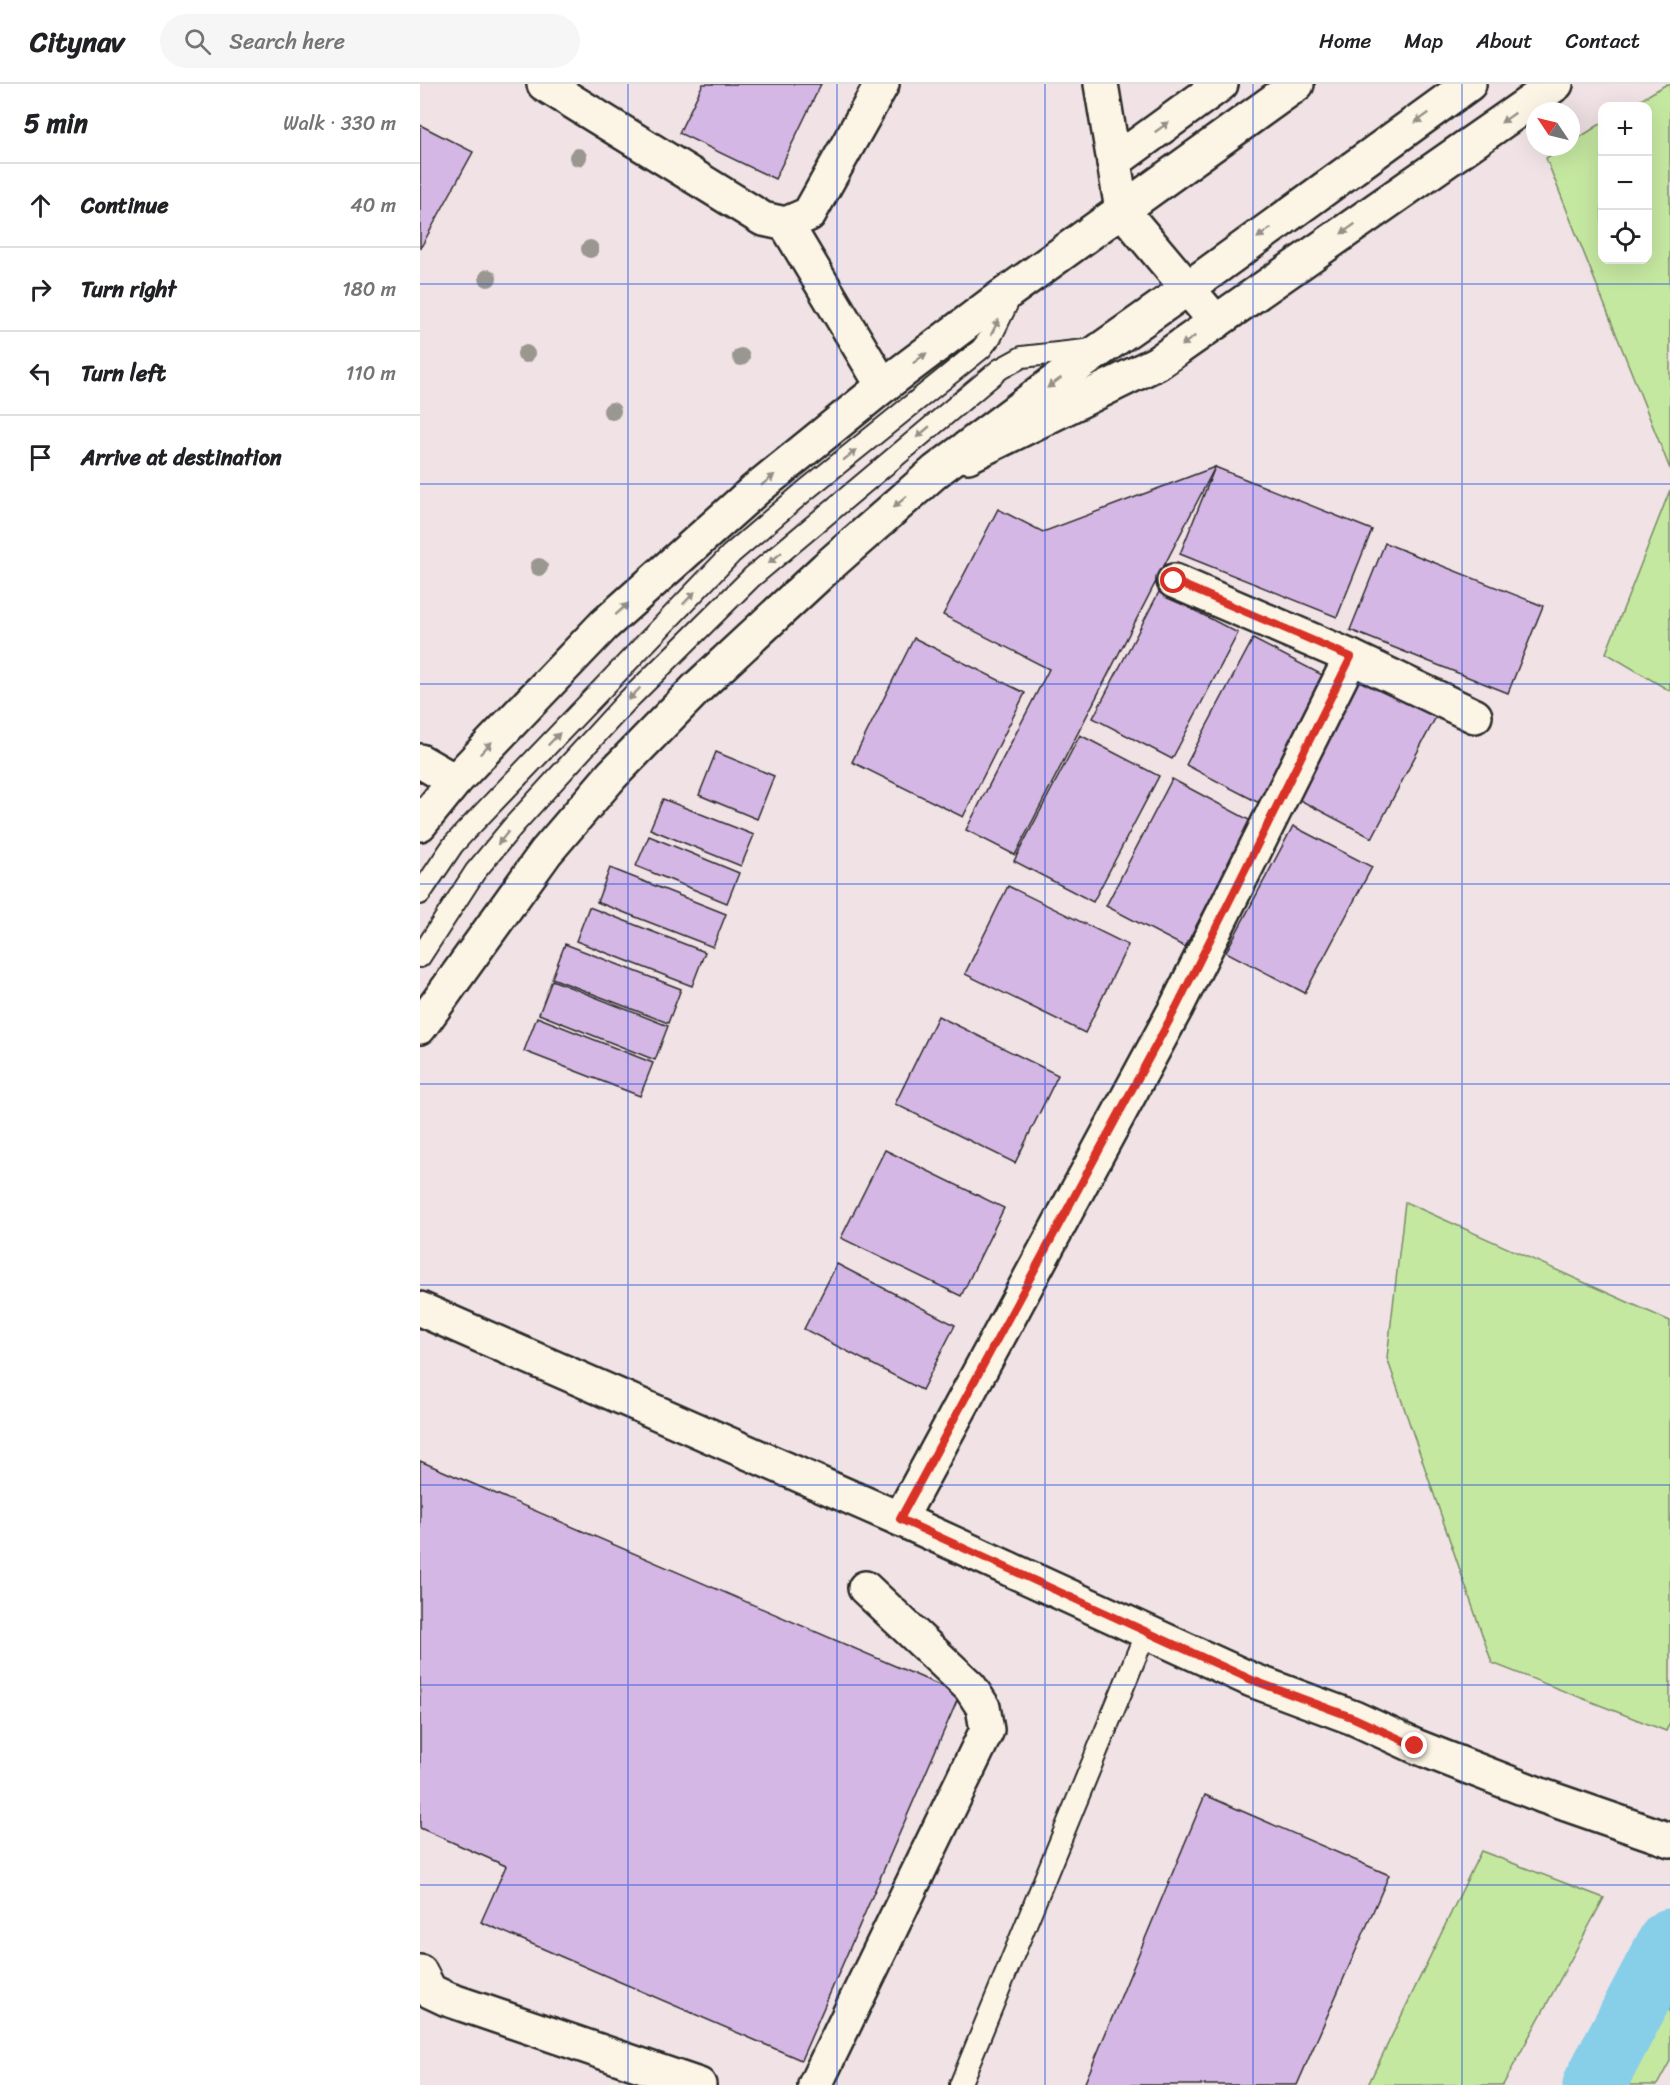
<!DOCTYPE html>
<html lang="en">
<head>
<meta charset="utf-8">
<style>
  :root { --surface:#fff; --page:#f6f6f6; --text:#202124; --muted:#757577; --line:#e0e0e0 }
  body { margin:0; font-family:Sriracha,sans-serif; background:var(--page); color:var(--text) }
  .controls { position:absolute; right:18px; top:18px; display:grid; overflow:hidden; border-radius:12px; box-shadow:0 6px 24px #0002 }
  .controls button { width:54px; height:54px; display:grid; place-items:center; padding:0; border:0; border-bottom:2px solid var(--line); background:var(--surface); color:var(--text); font:30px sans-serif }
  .compass { position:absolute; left:1106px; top:18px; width:54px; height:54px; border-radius:50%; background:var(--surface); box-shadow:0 6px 24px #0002; rotate:305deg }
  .stop { position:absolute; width:18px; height:18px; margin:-14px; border:4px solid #d93025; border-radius:50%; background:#fff }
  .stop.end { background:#d93025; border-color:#fff; box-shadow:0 2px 6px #0008 }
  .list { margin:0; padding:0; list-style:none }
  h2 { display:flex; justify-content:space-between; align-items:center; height:78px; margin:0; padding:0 24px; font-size:26px }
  h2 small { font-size:20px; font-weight:400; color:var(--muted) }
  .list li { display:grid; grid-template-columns:39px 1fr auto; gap:18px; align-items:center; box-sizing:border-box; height:84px; padding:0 24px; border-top:2px solid var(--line) }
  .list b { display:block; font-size:22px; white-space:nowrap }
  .list em { font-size:20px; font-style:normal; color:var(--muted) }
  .icon { flex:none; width:33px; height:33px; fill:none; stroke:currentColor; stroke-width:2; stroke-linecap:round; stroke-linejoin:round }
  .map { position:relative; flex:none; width:1250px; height:2001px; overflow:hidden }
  header { display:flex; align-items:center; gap:36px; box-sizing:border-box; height:84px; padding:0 30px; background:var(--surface); border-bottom:2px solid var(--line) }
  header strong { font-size:28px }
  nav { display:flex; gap:33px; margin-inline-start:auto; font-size:21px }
  .search { width:420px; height:54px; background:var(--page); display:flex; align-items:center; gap:15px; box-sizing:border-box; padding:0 21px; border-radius:33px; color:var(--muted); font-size:22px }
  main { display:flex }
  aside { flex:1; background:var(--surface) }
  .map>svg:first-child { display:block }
  .green { fill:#c5e8a1; stroke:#788a66; stroke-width:1.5 }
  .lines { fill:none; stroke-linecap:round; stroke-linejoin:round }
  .river { stroke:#87cee9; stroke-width:63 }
  .building { fill:#d5b7e5; stroke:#2b2b2b; stroke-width:1.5 }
  .lane-casing { stroke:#2b2b2b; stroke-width:24 }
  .street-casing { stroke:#2b2b2b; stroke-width:38 }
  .secondary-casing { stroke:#2b2b2b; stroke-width:38 }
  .highway-casing { stroke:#2b2b2b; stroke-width:38 }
  .lane { stroke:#fcf5e5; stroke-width:20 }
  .street { stroke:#fcf5e5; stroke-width:33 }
  .secondary { stroke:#fcf5e5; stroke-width:33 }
  .highway { stroke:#fcf5e5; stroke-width:33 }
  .tree { fill:#99978f }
  .oneway { fill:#949088 }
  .route { stroke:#d93025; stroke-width:8 }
  .grid { fill:none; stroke:#1d4ed8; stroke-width:1.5; stroke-opacity:0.55 }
</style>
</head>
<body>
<header>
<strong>Citynav</strong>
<div class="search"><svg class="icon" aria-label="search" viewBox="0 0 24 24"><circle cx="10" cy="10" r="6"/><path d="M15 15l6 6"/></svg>Search here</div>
<nav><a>Home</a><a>Map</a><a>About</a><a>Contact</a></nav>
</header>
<main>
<aside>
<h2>5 min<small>Walk · 330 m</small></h2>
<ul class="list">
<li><svg class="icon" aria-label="ahead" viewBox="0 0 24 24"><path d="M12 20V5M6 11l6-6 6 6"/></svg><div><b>Continue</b></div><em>40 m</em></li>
<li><svg class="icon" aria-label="right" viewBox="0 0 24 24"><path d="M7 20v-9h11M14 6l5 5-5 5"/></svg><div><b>Turn right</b></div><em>180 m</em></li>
<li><svg class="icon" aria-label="left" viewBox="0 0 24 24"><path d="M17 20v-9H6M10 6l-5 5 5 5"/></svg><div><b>Turn left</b></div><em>110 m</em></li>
<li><svg class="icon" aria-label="arrive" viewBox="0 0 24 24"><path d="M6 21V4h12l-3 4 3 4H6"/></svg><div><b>Arrive at destination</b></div></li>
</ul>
</aside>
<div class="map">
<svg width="1250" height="2001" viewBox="0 0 1250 2001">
  <rect width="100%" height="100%" fill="#f0e2e5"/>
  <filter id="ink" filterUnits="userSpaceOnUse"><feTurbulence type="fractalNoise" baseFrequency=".0167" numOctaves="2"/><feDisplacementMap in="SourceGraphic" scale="12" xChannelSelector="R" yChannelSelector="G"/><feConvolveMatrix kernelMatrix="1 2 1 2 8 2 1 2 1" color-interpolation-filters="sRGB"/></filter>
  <g filter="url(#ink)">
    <g class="green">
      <polygon points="1247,0 1250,0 1250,385 1126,74 1144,63 1151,63 1151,59 1182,39 1182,176 1228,176 1228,22 1210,22"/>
      <polygon points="1250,406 1250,607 1186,569"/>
      <polygon points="985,1118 1250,1237 1250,1638 1246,1647 1072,1579 967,1274"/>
      <polygon points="1061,1767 1184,1814 1083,2001 948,2001"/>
      <polygon points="1250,1912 1250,1977 1237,2001 1201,2001"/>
    </g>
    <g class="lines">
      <polyline class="river" points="1174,2001 1250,1856"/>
    </g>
    <g class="building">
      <polygon points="283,0 401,0 355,95 259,49"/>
      <polygon points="0,41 53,68 0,165"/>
      <polygon points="795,383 952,446 917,533 760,470"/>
      <polygon points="795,383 595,771 546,746 629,585 523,531 578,425 623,448"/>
      <polygon points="965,459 1123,522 1088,609 930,546"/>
      <polygon points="739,508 818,549 752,675 673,634"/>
      <polygon points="494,554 605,609 543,733 432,678"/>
      <polygon points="833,555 912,596 845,722 766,681"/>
      <polygon points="940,586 1019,627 952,754 874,713"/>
      <polygon points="660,651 739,692 673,818 594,777"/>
      <polygon points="296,668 354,692 337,735 279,711"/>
      <polygon points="752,695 831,737 765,863 686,822"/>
      <polygon points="243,715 334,751 321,782 230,745"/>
      <polygon points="873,742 952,783 885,909 806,868"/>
      <polygon points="229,752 319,789 307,819 216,782"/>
      <polygon points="190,784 306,830 293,863 177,818"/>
      <polygon points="588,802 708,861 665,949 545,890"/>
      <polygon points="169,823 285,868 272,902 156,857"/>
      <polygon points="145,860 261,905 248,939 132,894"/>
      <polygon points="132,896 248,942 235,976 119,930"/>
      <polygon points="518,932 638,991 595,1079 475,1020"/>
      <polygon points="117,933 233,979 220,1012 104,967"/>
      <polygon points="465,1066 584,1124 541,1212 421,1154"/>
      <polygon points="417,1180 535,1241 502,1306 384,1245"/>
      <polygon points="0,1377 540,1610 381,1976 61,1838 86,1782 0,1744"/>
      <polygon points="785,1711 969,1791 877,2001 664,2001"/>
    </g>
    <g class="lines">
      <defs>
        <g id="lane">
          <polyline points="0,810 33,761 43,750 311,470 387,405 561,265 572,251 591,212"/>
          <polyline points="0,873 55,788 94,741 207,617 332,493 580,285 602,273 674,265"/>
          <polyline points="540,2001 726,1548"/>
        </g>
        <g id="street">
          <polyline points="124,0 343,135 366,140 389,130 462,0"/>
          <polyline points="366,140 463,302"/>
          <polyline points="754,497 931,573 1055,632"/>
          <polyline points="0,677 35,697"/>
          <polyline points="0,1225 480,1435 832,1596 934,1634 995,1662 1123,1712 1250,1756"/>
          <polyline points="480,1435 756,924 931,573"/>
          <polyline points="0,1888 10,1907 27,1915 279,2001"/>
          <polyline points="395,2001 567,1646 563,1623 550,1603 445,1504"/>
        </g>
        <g id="secondary">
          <polyline points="681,0 702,126 796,238"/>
          <polyline points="694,78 801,0"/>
          <polyline points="548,372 737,279 1136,0"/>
        </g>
        <g id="highway">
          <polyline points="0,740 35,697 184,541 335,406 463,302 573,219 877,0"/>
          <polyline points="0,943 126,768 192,691 278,603 406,484 516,387 633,299 768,204 1049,0"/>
        </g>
      </defs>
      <use href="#lane" class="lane-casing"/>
      <use href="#street" class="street-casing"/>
      <use href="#secondary" class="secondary-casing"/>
      <use href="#highway" class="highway-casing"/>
      <use href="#lane" class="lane"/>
      <use href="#street" class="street"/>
      <use href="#secondary" class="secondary"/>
      <use href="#highway" class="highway"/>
    </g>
    <g class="tree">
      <circle cx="158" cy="73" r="9"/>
      <circle cx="170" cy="165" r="9"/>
      <circle cx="68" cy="194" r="9"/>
      <circle cx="106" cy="270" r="9"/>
      <circle cx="321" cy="273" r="9"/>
      <circle cx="192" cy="327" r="9"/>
      <circle cx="119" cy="483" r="9"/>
    </g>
    <defs><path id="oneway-solid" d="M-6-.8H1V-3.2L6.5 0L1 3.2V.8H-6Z" transform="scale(1.5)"/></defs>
    <g class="oneway">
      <use href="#oneway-solid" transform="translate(1002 34) rotate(144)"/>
      <use href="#oneway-solid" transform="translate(1088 34) rotate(145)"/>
      <use href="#oneway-solid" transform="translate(742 43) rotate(-36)"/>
      <use href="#oneway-solid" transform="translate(928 145) rotate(145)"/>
      <use href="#oneway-solid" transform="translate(844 149) rotate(144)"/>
      <use href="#oneway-solid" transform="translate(575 243) rotate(-63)"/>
      <use href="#oneway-solid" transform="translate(768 257) rotate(145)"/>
      <use href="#oneway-solid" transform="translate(500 274) rotate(-37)"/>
      <use href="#oneway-solid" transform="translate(634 299) rotate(144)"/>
      <use href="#oneway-solid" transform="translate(503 348) rotate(140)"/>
      <use href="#oneway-solid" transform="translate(430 371) rotate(-38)"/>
      <use href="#oneway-solid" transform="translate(348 396) rotate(-39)"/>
      <use href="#oneway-solid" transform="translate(480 418) rotate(139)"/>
      <use href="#oneway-solid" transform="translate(355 474) rotate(140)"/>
      <use href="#oneway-solid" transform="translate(269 514) rotate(-46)"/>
      <use href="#oneway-solid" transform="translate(202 525) rotate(-42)"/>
      <use href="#oneway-solid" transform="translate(214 610) rotate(135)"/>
      <use href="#oneway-solid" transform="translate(134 655) rotate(-46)"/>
      <use href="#oneway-solid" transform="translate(66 664) rotate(-46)"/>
      <use href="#oneway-solid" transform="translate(83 754) rotate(129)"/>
    </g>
  </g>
  <g class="lines" filter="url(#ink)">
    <polyline class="route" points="754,497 931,573 756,924 480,1435 832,1596 934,1634 995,1662"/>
  </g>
  <path class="grid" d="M208 0V2001M417 0V2001M625 0V2001M833 0V2001M1042 0V2001M0 200H1250M0 400H1250M0 600H1250M0 800H1250M0 1000H1250M0 1201H1250M0 1401H1250M0 1601H1250M0 1801H1250"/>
</svg>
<div class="controls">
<button>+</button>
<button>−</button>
<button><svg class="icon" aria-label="locate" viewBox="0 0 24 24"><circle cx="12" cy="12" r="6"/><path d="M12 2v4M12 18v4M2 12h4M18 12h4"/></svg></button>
</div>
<svg class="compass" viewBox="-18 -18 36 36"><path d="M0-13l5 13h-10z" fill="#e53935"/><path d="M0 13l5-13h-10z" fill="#757577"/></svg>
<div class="stop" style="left:754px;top:497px"></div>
<div class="stop end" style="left:995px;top:1662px"></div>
</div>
</main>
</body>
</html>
